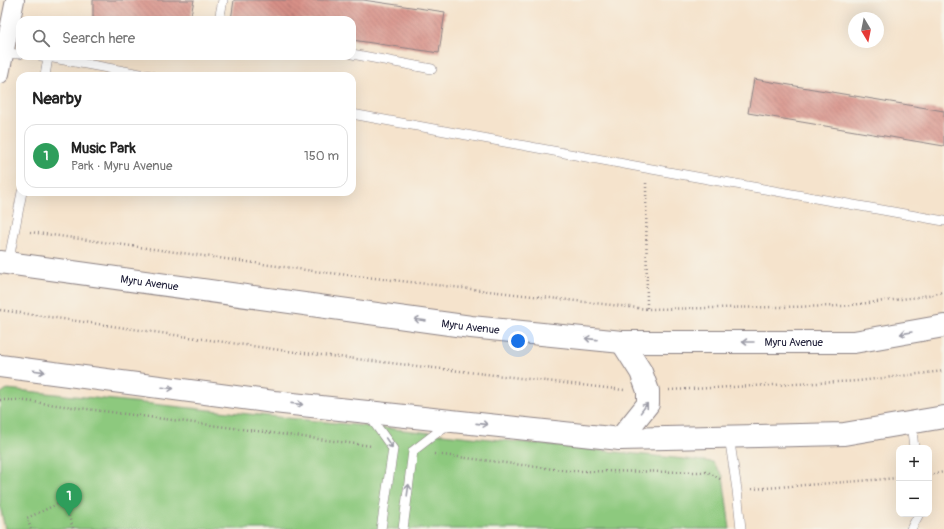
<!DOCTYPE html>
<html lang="en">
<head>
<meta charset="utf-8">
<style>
  :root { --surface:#fff; --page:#f6f6f6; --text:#222; --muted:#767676; --line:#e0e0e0; --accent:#7c3aed }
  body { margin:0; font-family:Pangolin,sans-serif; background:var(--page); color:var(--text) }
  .controls { position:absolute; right:12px; bottom:12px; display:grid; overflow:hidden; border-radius:8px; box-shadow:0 4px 16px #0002 }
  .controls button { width:36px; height:36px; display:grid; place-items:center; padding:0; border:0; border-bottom:1px solid var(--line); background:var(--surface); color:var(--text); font:20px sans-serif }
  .compass { position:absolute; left:848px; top:12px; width:36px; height:36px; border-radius:50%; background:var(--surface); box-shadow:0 4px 16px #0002; rotate:170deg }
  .you { position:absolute; left:518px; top:341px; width:14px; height:14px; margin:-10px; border:3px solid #fff; border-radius:50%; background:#1a73e8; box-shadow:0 0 0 6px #1a73e833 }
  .badge { display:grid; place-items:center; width:26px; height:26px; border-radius:50%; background:var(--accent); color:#fff; font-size:13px; font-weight:700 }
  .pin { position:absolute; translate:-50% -33px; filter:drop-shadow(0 1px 2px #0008) }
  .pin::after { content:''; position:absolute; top:21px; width:14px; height:12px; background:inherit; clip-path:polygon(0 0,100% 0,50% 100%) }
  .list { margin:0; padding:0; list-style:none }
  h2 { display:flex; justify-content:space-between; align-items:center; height:52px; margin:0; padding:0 16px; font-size:17px }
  h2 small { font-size:13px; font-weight:400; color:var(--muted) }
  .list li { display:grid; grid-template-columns:26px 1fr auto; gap:12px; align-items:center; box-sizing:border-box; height:64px; margin:0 8px 8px; padding:0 8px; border:1px solid var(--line); border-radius:12px }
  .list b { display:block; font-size:15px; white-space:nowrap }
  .list p { margin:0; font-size:13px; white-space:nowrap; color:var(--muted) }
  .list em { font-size:13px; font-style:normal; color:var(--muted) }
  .icon { flex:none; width:22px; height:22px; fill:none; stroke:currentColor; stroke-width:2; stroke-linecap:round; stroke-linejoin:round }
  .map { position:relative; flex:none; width:944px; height:529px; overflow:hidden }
  .search { position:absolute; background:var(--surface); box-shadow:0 4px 16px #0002; left:16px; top:16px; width:340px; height:44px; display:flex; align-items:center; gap:10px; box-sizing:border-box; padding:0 14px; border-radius:12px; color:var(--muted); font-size:15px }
  .panel { position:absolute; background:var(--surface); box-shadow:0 4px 16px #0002; left:16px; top:72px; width:340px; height:124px; border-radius:12px }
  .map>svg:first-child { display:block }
  .green { fill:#8dc97e; stroke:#58765c }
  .building { fill:url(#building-back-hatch) }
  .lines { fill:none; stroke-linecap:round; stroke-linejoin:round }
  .lane-casing { stroke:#8c8284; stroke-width:10 }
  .street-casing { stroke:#8c8284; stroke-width:20 }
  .secondary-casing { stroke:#8c8284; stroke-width:24 }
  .path { stroke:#8c8284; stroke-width:2.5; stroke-dasharray:1 3; stroke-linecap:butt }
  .lane { stroke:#fff; stroke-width:9 }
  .street { stroke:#fff; stroke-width:18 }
  .secondary { stroke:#fff; stroke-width:22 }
  .oneway { stroke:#9c9ca7 }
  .labels { text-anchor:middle; stroke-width:4; stroke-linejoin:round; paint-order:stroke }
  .street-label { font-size:11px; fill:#22223b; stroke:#f7f3e8 }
</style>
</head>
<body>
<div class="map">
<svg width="944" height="529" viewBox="0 0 944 529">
  <defs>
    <pattern id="building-back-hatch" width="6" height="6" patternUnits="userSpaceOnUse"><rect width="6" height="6" fill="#d79087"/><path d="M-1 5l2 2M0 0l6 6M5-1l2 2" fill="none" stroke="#ae7570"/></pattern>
  </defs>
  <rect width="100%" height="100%" fill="#f7f3e8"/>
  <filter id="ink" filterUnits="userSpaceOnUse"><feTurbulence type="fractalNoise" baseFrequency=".025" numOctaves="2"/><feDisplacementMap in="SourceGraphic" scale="8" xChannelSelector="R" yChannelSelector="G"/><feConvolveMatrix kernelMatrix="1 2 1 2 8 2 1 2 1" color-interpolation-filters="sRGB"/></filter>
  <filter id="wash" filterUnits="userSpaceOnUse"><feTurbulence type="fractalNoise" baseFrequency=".012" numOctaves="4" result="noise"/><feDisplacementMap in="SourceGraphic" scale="16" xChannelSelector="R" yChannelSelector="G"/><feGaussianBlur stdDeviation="0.9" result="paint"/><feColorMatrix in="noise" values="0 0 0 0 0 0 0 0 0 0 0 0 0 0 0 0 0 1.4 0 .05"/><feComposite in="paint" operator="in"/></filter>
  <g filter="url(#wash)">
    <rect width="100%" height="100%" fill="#f5e3cc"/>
    <polygon class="green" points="7,389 713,462 723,476 730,529 5,529 0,506 0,394"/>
    <g id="blocks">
      <g class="building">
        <polygon points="93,0 194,0 190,20 93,20"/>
        <polygon points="234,0 363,0 445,12 439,53 352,40 352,20 231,20"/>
        <polygon points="754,79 944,111 944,146 748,113"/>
      </g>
    </g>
  </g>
  <g filter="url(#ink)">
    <use href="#blocks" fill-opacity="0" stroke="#8c8284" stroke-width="1"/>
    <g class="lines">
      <defs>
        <g id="lane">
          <polyline points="219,20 223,0"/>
          <polyline points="2,53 20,54"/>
          <polyline points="352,54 432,69"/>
          <polyline points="41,56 48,57 45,76"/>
          <polyline points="48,57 151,76"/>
          <polyline points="352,114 646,168 944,221"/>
          <polyline points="8,264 22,192"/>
          <polyline points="368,414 393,449 381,529"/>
          <polyline points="911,422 914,448"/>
          <polyline points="729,436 737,490 741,529"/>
          <polyline points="403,529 413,451 448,424"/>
          <polyline points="911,529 919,514"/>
        </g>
        <polyline id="street" points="0,74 15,0"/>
        <g id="secondary">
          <path id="s1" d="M0 262 471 327 622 342H854L944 326"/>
          <polyline points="0,366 274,402 620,439 844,434 944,417"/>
          <polyline points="620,439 648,404 648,391 641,372 622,342"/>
        </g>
      </defs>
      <use href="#lane" class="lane-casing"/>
      <use href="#street" class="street-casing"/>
      <use href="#secondary" class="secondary-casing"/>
      <g class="path">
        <polyline points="646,183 647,309"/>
        <polyline points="30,232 313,271 647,309 843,306 918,297 944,292"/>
        <polyline points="0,310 287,351 624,390"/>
        <polyline points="669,390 858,381 944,371"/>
        <polyline points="0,400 18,400 372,446"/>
        <polyline points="434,454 570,471 708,472 720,479"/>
        <polyline points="929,475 944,472"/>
        <polyline points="752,489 899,478"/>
        <polyline points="31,529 27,518 64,501 73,529"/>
      </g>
      <use href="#lane" class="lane"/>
      <use href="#street" class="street"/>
      <use href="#secondary" class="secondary"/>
    </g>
    <defs><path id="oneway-shaft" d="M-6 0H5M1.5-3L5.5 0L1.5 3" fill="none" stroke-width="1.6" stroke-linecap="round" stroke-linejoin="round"/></defs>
    <g class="oneway">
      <use href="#oneway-shaft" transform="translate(420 320) rotate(-172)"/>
      <use href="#oneway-shaft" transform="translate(906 333) rotate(170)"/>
      <use href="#oneway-shaft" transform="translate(591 339) rotate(-174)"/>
      <use href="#oneway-shaft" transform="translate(748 342) rotate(180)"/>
      <use href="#oneway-shaft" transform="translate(39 371) rotate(7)"/>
      <use href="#oneway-shaft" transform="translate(168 388) rotate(7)"/>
      <use href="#oneway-shaft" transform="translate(297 404) rotate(6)"/>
      <use href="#oneway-shaft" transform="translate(644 408) rotate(-54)"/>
      <use href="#oneway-shaft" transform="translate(482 424) rotate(6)"/>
      <use href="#oneway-shaft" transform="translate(389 443) rotate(56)"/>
      <use href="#oneway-shaft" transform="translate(408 490) rotate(-82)"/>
    </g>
  </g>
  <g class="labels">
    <g class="street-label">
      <text dy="4" stroke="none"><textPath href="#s1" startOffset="151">Myru Avenue</textPath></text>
      <text dy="4" stroke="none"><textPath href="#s1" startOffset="475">Myru Avenue</textPath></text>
      <text dy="4" stroke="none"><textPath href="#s1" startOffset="799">Myru Avenue</textPath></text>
    </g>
  </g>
</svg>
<div class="controls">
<button>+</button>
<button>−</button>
</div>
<svg class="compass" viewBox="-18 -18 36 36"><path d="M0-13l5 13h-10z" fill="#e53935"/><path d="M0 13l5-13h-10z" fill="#767676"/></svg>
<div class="you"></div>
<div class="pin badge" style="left:69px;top:516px;background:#2e9e5b">1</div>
<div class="search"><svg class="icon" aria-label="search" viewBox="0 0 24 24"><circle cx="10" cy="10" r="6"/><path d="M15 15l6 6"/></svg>Search here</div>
<section class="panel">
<h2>Nearby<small></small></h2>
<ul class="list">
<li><span class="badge" style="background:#2e9e5b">1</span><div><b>Music Park</b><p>Park · Myru Avenue</p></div><em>150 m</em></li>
</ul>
</section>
</div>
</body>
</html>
